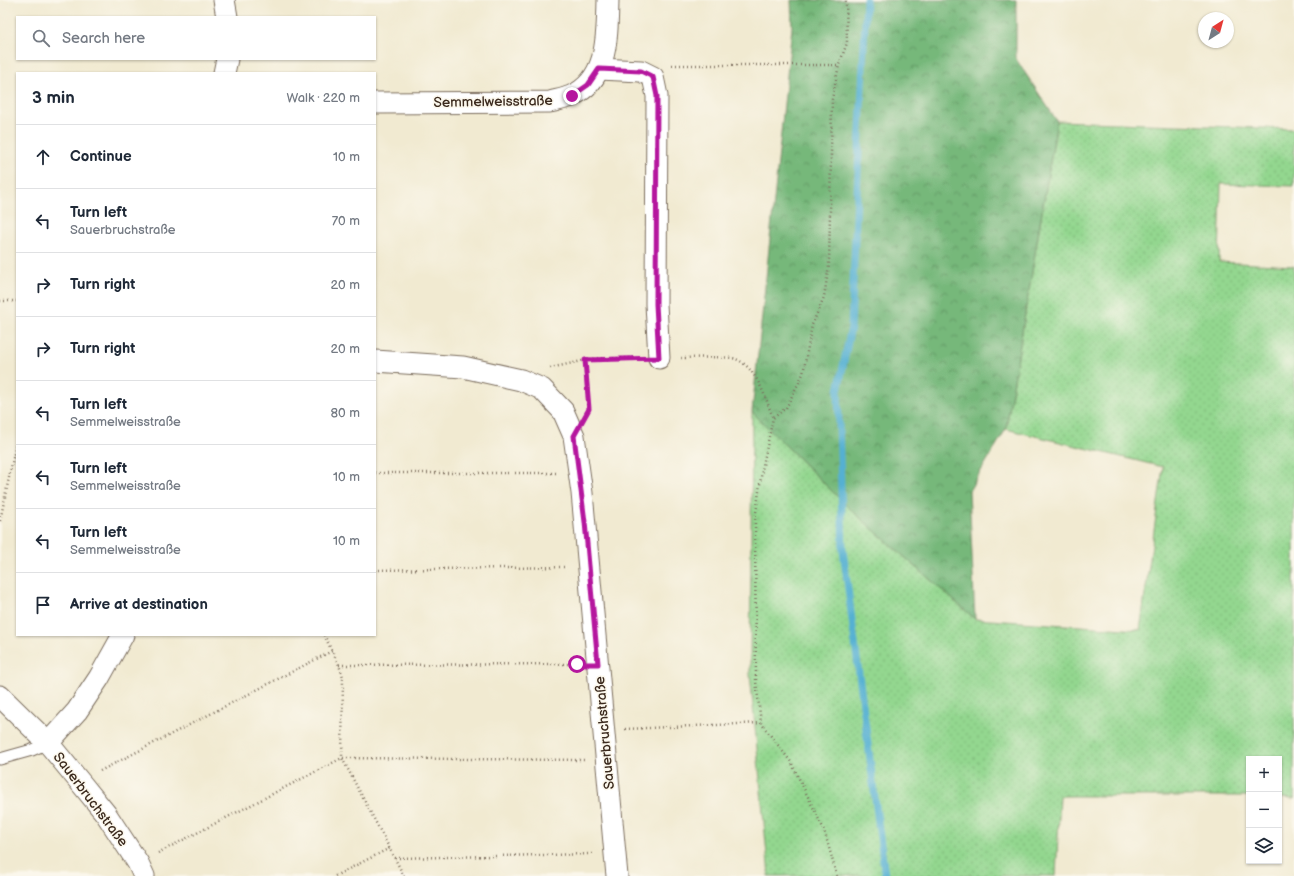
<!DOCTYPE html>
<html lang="en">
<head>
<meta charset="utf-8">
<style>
  :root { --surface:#fff; --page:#f2f2f3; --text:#1f2937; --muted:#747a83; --line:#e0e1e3 }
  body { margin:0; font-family:"Balsamiq Sans",sans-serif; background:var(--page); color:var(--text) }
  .controls { position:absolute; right:12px; bottom:12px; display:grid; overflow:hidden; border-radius:0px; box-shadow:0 1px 3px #0004 }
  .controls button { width:36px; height:36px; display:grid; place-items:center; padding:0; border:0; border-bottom:1px solid var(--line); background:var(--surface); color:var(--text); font:20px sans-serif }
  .compass { position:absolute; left:1198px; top:12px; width:36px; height:36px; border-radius:50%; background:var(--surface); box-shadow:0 1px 3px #0004; rotate:36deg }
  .stop { position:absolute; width:12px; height:12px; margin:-9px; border:3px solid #b5179e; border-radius:50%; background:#fff }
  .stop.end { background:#b5179e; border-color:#fff; box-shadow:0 1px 4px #0008 }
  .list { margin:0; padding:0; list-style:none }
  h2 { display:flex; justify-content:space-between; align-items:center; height:52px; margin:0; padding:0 16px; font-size:17px }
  h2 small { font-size:13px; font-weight:400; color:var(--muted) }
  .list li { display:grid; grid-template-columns:26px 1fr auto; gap:12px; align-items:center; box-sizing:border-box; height:64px; padding:0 16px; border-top:1px solid var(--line) }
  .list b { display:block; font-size:15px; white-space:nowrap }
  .list p { margin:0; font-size:13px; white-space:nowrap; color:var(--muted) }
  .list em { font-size:13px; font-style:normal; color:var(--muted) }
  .icon { flex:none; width:22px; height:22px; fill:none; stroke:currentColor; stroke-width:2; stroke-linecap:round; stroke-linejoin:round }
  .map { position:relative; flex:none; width:1294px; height:876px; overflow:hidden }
  .search { position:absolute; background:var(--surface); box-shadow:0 1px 3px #0004; left:16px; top:16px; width:360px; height:44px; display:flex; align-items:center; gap:10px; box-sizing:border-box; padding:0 14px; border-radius:0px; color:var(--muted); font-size:15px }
  .panel { position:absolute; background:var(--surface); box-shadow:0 1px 3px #0004; left:16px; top:72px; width:360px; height:564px; border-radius:0px }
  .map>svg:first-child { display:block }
  .grass { fill:url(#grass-dots); stroke:#678056 }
  .forest { fill:url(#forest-crowns); stroke:#58714c }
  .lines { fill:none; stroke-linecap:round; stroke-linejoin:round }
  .stream { stroke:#54b0d2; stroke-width:7 }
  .service-casing { stroke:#7b6d5d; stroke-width:13 }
  .minor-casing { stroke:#7b6d5d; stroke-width:23 }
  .path { stroke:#7b6d5d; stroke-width:2.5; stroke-dasharray:1 3; stroke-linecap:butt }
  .service { stroke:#fff; stroke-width:11 }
  .minor { stroke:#fff; stroke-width:21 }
  .route { stroke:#b5179e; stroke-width:5 }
  .labels { text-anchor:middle; stroke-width:3; stroke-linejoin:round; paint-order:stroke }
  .street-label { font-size:14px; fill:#3b2a1e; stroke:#fbf7ec }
</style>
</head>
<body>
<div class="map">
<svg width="1294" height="876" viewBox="0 0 1294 876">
  <defs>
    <pattern id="grass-dots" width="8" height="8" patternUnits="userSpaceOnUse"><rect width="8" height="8" fill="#93d78f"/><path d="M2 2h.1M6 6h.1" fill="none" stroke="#80b97b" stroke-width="1.8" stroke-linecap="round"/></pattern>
    <pattern id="forest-crowns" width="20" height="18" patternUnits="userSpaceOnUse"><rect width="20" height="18" fill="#76b87a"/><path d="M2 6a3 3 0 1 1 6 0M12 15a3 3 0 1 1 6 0" fill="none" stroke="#629663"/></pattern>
  </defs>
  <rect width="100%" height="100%" fill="#fbf7ec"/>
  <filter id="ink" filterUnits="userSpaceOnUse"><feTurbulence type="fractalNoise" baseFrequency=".025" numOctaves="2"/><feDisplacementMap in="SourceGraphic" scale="8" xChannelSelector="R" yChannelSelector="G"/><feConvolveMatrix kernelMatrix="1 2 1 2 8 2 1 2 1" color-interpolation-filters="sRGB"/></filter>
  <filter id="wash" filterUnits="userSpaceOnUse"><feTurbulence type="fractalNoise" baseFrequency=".012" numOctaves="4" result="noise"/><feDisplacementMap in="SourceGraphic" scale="16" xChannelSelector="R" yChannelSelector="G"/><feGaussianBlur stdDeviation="0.9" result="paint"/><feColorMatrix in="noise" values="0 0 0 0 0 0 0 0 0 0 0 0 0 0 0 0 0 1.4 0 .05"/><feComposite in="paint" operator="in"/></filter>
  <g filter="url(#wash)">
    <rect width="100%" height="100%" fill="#f1ead1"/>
    <polygon class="grass" points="1057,121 1294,129 1294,186 1221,184 1219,262 1294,266 1294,799 1279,798 1279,759 1249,759 1249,796 1060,796 1056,876 769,876 750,674 752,412 850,509 975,619 1140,630 1163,467 1006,429"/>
    <polygon class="forest" points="791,0 1016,0 1016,59 1057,121 1006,429 969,491 975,619 850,509 752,412 792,27"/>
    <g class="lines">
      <polyline class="stream" points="866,0 851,327 838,391 843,550 885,876"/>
    </g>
  </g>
  <g filter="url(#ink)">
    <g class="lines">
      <defs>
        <polyline id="service" points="0,759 32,750 48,743"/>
        <g id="minor">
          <polyline points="224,0 227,17"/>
          <polyline points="599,69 641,71 653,77 657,96 656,304 659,358"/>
          <polyline points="224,73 227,59"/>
          <path d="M375 103 550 102C557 100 564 99 571 96 609 80 607 34 608 0"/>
          <polyline points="375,361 463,367 521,380 542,389 563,411 574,436 582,493 617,876"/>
          <polyline points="0,696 48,743 80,782 106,814 138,863 144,876"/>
          <polyline points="48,743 77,711 99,678 123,635"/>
        </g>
      </defs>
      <use href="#service" class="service-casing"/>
      <use href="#minor" class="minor-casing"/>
      <g class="path">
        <polyline points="672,65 839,65"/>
        <polyline points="0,301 17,301"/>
        <path d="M681 358C691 358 730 356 736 359 757 368 766 399 773 418"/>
        <polyline points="585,360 589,409 588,411"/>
        <polyline points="550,368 591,359 636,358"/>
        <polyline points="375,473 556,473"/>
        <polyline points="0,521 17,439"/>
        <polyline points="375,570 566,567"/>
        <polyline points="324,635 339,665 343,677 342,758 404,876"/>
        <polyline points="339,665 575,664"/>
        <polyline points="625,729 761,723"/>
        <polyline points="100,771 332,651"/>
        <polyline points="158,853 342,758 584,760"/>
        <polyline points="395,858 592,854"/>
        <polyline points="335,876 390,848"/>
        <polyline points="837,876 824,830 791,762 761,723 756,681 755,520 762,470 773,418 786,408 803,374 812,325 824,297 829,266 832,99 839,65 847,43 846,0"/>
      </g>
      <use href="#service" class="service"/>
      <use href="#minor" class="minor"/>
    </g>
  </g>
  <g class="lines" filter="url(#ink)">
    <polyline class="route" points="572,96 588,85 599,69 641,71 653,77 657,96 656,304 659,358 585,360 589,409 574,436 585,522 598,664 577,664"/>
  </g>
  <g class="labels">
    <g class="street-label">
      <text transform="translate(493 101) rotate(-1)" y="5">Semmelweisstraße</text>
      <text transform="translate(604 733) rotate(-95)" y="5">Sauerbruchstraße</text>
      <text transform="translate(91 799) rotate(53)" y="5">Sauerbruchstraße</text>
    </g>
  </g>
</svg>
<div class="controls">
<button>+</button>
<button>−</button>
<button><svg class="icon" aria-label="layers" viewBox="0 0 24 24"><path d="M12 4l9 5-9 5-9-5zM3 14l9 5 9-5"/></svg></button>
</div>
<svg class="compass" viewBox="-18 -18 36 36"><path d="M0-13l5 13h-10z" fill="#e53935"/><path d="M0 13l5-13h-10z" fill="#747a83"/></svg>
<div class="stop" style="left:577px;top:664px"></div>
<div class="stop end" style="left:572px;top:96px"></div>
<div class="search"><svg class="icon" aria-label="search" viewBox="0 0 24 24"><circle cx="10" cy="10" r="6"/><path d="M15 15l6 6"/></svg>Search here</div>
<section class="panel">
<h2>3 min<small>Walk · 220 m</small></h2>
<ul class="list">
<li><svg class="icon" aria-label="ahead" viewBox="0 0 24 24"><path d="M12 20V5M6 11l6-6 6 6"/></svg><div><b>Continue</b></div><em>10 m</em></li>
<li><svg class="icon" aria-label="left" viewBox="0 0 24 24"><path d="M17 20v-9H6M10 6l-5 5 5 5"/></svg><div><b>Turn left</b><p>Sauerbruchstraße</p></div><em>70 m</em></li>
<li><svg class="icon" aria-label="right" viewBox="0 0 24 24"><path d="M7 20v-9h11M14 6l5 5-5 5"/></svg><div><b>Turn right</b></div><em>20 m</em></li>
<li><svg class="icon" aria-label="right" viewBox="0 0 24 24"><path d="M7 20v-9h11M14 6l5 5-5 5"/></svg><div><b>Turn right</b></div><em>20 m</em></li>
<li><svg class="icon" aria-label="left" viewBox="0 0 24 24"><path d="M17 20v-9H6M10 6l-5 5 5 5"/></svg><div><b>Turn left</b><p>Semmelweisstraße</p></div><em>80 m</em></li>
<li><svg class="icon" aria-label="left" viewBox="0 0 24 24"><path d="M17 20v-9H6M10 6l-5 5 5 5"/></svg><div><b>Turn left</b><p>Semmelweisstraße</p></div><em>10 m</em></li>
<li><svg class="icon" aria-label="left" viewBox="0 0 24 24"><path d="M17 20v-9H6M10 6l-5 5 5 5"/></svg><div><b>Turn left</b><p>Semmelweisstraße</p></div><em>10 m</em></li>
<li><svg class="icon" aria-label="arrive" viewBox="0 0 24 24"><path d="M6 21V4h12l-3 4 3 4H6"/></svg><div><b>Arrive at destination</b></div></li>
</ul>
</section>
</div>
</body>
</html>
